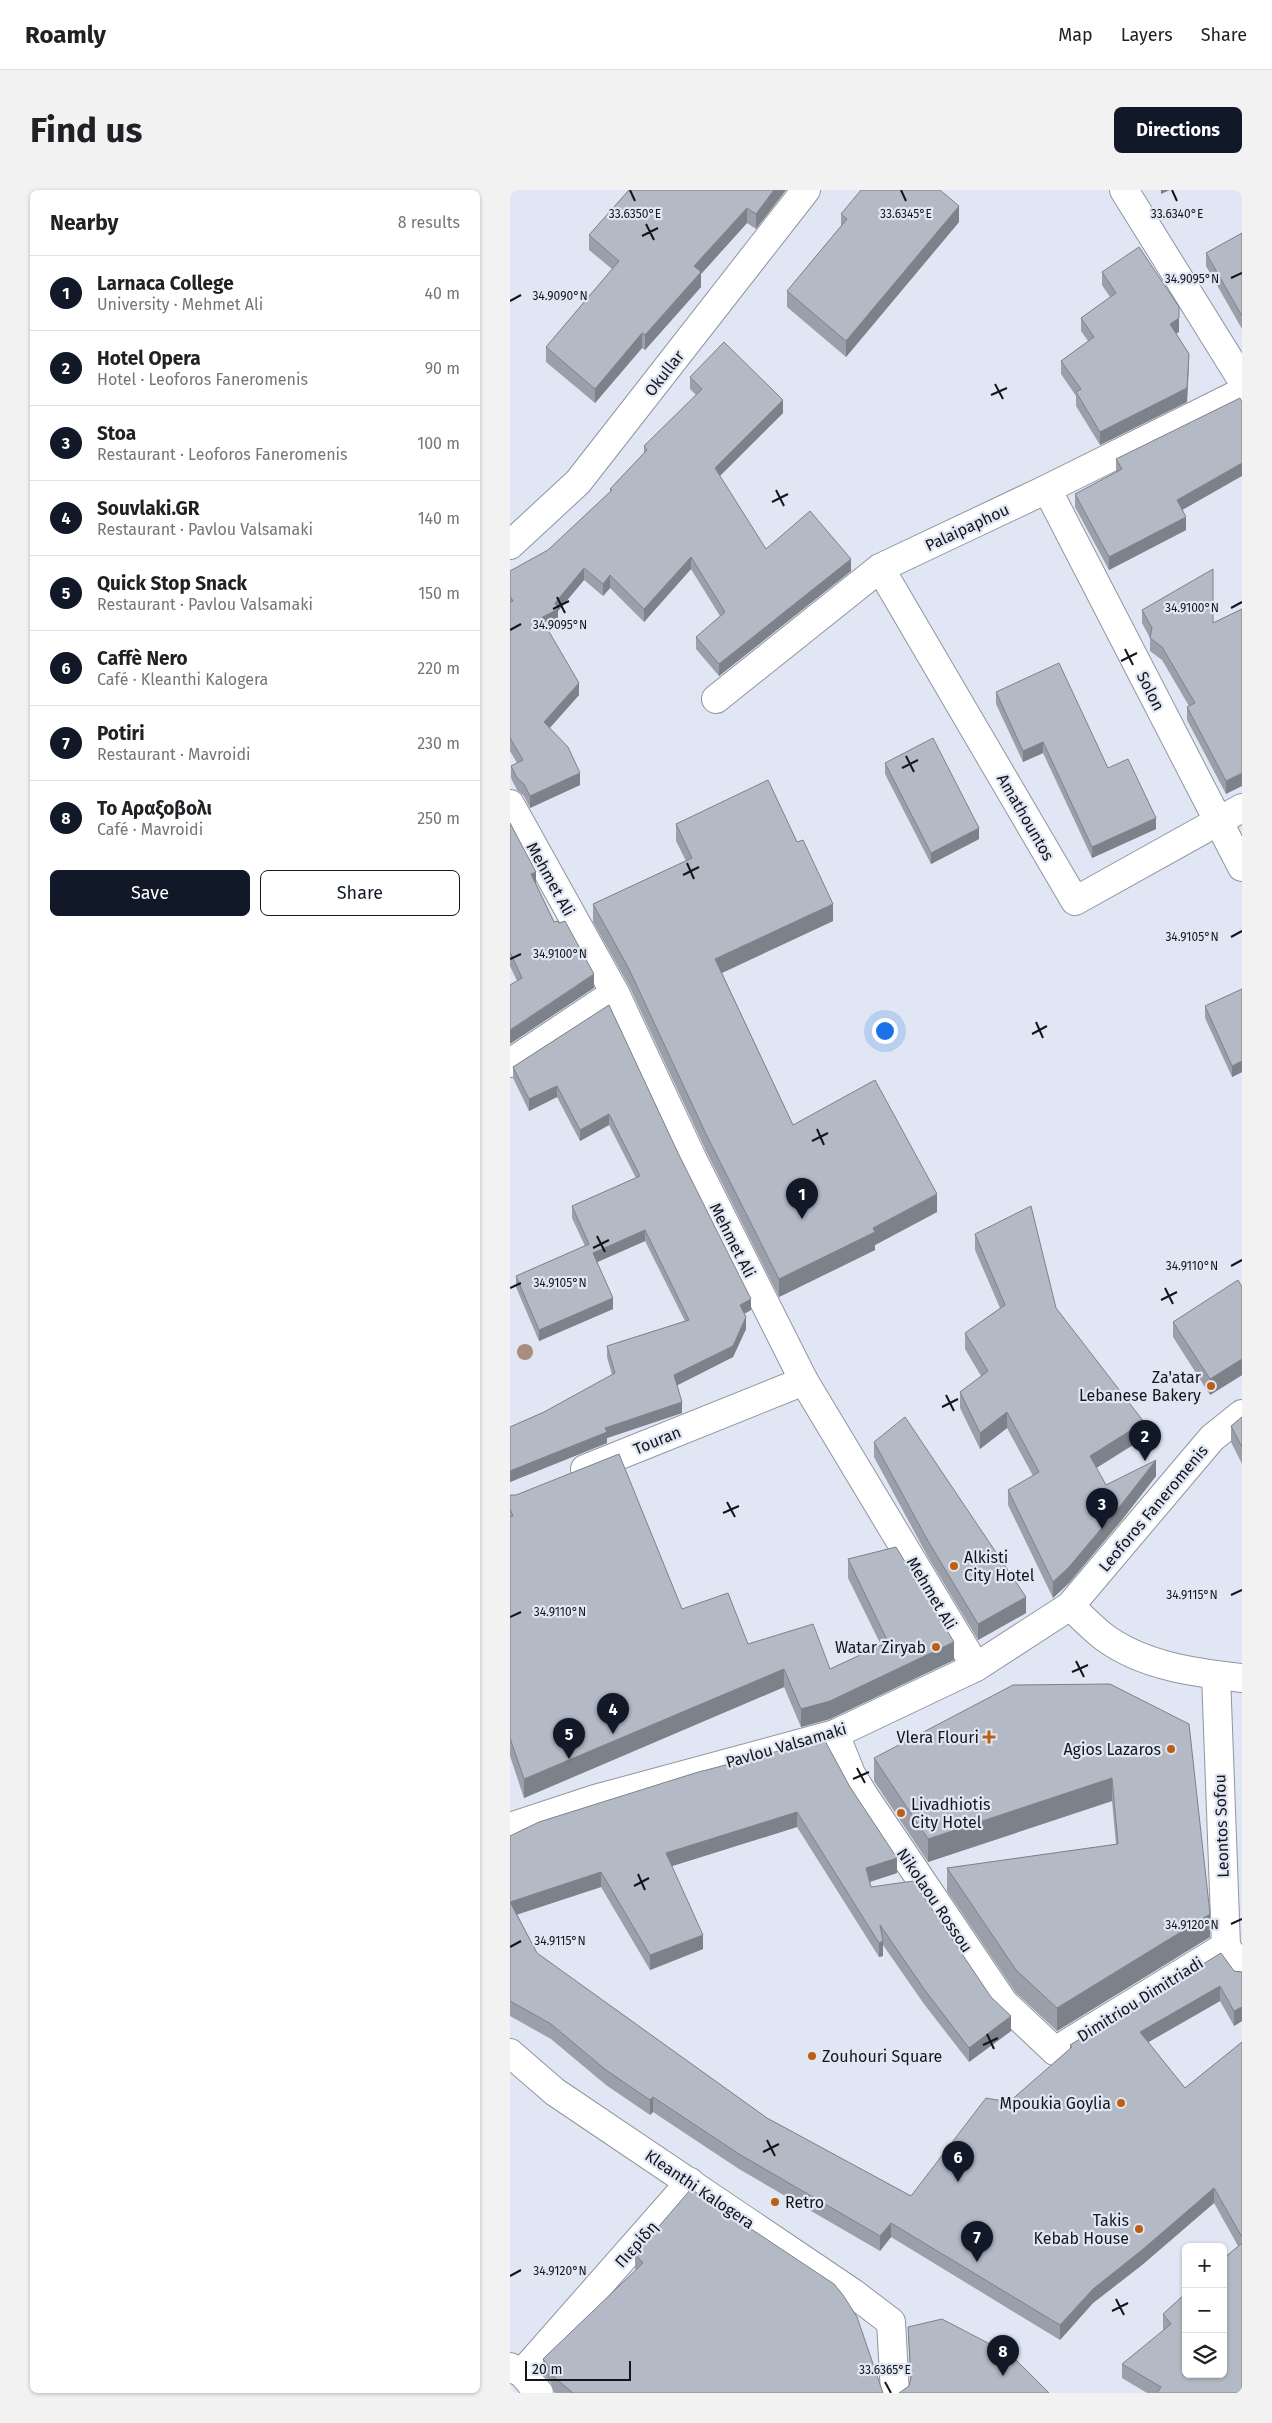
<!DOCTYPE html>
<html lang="en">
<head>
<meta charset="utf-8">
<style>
  :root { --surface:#fff; --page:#f2f2f2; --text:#202124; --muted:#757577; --line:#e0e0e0; --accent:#111827 }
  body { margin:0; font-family:"Fira Sans",sans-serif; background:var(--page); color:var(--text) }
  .controls { position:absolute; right:15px; bottom:15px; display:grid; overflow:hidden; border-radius:8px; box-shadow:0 1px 4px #0004 }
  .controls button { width:45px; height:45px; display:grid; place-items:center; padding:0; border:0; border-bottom:1px solid var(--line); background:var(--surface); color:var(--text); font:25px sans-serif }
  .scale { position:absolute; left:15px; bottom:12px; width:106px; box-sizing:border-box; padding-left:5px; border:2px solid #131519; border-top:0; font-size:14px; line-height:18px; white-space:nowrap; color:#131519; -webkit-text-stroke:4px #e0e6f3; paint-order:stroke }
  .you { position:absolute; left:374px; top:840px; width:18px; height:18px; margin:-12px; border:4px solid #fff; border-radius:50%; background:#1a73e8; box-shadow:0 0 0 8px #1a73e833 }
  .badge { display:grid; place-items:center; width:32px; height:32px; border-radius:50%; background:var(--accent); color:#fff; font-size:16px; font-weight:700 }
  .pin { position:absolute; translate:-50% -41px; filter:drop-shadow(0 1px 2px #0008) }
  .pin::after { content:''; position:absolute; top:26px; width:18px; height:15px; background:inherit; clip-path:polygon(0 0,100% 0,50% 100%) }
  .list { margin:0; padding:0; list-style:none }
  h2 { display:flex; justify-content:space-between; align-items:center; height:65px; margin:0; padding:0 20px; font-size:21px }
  h2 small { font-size:16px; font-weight:400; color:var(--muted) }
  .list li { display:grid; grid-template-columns:32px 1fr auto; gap:15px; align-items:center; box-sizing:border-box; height:75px; padding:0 20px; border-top:1px solid var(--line) }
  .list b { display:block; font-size:19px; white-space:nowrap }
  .list p { margin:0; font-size:16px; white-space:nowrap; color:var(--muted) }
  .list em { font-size:16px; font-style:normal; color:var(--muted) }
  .actions { display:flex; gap:10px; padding:15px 20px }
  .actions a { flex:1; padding:11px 0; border:1px solid var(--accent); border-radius:8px; text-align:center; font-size:18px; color:var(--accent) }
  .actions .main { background:var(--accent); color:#fff }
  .icon { flex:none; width:28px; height:28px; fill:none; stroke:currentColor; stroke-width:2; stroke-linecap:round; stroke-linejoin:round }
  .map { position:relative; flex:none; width:732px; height:2203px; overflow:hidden; border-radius:8px }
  header { display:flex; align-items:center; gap:30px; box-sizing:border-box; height:70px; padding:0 25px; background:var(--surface); border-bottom:1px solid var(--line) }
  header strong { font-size:24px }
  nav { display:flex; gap:28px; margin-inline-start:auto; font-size:18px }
  .intro { display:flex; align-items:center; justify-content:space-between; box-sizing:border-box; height:120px; padding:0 30px }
  h1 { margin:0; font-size:35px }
  .button { padding:12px 22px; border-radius:8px; background:var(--accent); color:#fff; font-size:18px; font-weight:700 }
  main { display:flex; gap:30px; padding:0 30px }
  aside { flex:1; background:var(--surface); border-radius:8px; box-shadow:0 1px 4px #0004 }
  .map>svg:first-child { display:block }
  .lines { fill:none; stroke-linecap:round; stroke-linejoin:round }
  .street-casing { stroke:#8f95a1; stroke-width:30 }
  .secondary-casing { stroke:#8f95a1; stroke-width:30 }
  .street { stroke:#fff; stroke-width:28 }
  .secondary { stroke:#fff; stroke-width:28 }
  .tree { fill:#a78d7f }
  .wall { fill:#9a9fa9 }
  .shaded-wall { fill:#7d828a }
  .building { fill:#b3b9c5; stroke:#7d828a }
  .ticks { fill:none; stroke:#131519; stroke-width:2 }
  .poi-dot { fill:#bd5f12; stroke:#e0e6f3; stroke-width:2 }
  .labels { text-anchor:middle; stroke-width:4.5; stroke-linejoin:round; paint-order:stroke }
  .street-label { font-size:16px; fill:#131519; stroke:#e0e6f3 }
  .poi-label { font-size:16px; fill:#131519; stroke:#e0e6f3; text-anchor:end }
  .ticks-label { font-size:12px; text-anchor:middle; fill:#131519; stroke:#e0e6f3; stroke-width:4.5; stroke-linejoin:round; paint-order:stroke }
</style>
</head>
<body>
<header>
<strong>Roamly</strong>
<nav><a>Map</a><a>Layers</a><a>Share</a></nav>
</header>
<div class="intro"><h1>Find us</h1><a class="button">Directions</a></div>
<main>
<aside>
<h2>Nearby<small>8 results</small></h2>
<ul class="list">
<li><span class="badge">1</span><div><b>Larnaca College</b><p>University · Mehmet Ali</p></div><em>40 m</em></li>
<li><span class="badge">2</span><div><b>Hotel Opera</b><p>Hotel · Leoforos Faneromenis</p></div><em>90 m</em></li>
<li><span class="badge">3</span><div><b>Stoa</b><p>Restaurant · Leoforos Faneromenis</p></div><em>100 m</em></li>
<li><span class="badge">4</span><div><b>Souvlaki.GR</b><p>Restaurant · Pavlou Valsamaki</p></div><em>140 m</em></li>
<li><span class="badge">5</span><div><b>Quick Stop Snack</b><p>Restaurant · Pavlou Valsamaki</p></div><em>150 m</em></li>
<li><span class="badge">6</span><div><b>Caffè Nero</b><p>Café · Kleanthi Kalogera</p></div><em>220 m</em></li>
<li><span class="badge">7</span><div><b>Potiri</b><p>Restaurant · Mavroidi</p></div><em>230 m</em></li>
<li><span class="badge">8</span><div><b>Το Αραξοβολι</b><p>Café · Mavroidi</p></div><em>250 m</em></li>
</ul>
<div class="actions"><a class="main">Save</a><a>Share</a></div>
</aside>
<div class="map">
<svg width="732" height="2203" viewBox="0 0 732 2203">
  <rect width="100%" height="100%" fill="#e0e6f3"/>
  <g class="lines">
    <defs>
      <g id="street">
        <polyline points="614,0 732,190"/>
        <polyline points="537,299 732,677"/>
        <polyline points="370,378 565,711 732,618"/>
        <polyline points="206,509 370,378 537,299 732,202"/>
        <polyline points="0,873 105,803"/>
        <polyline points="560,1416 702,1248 732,1224"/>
        <polyline points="706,1485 716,1756 732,1782"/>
        <polyline points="545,1861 716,1756"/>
        <polyline points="0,1863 45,1902 343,2103 381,2132 385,2203"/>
        <polyline points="0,2177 12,2183 29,2203"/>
        <polyline points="12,2183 180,1992"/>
      </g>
      <g id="secondary">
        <polyline points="0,355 68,292 296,0"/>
        <polyline points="0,614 105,803 182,968 294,1191 466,1477"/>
        <polyline points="75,1279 294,1191"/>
        <polyline points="325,1544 341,1584 353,1604 494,1813 545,1861"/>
        <path d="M0 1637 85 1609 325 1544 466 1477 560 1416C571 1426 582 1438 594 1447 633 1476 686 1483 732 1488"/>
      </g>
    </defs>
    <use href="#street" class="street-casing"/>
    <use href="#secondary" class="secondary-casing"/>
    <use href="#street" class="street"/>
    <use href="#secondary" class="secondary"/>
  </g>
  <circle class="tree" cx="15" cy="1162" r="8"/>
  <g class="wall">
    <polygon points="119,0 276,0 246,39 237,33 191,84 191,97 135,160 132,158 85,213 36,172 36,157 102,79 79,60 79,45"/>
    <polygon points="331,24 449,32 336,167 277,117 277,101 331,36"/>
    <polygon points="732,43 732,139 696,76 696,63"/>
    <polygon points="592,82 669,142 666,143 679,178 677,212 590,255 566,216 566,206 551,184 551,171 578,151 571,141 571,128 600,107 592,95"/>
    <polygon points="180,187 273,223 209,286 256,359 341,381 209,486 186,459 186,447 210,426 181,379 134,432 100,398 93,406 74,390 48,421 48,431 36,438 69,505 40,538 70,595 20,618 14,606 7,600 1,588 1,576 7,573 0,561 0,381 38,360 100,302 100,299 134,263 134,256 186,205 180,199"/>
    <polygon points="606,269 673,320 676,340 599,380 565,317 565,304 606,282"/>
    <polygon points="732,419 716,604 677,530 677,517 679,516 652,470 640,461 640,448 632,433 632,420 703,433"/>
    <polygon points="486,502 598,578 646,639 582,668 533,563 513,572 486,514"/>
    <polygon points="375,573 469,649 421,674 375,584"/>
    <polygon points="0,633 26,694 44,732 84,798 7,791 0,776"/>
    <polygon points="166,634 323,731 212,783 283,935 427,1022 365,1055 365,1060 269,1107 196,961 119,796 83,732 83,714 176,671 166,651"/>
    <polygon points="732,799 732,882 722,887 695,828 695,816"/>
    <polygon points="99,815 241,1120 234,1124 236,1139 223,1167 167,1195 172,1223 97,1248 97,1253 0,1292 0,1237 34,1222 102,1185 97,1167 97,1156 175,1131 135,1051 87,1072 103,1119 29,1151 6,1097 6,1086 75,1056 62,1028 62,1016 126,988 99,935 70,951 47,907 19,921 3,888 3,877"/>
    <polygon points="465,1044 546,1118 634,1248 586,1278 596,1295 646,1286 611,1331 559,1393 543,1408 498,1315 498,1300 523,1286 497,1238 470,1259 450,1218 450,1202 471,1186 455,1159 455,1143 490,1118 465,1060"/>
    <polygon points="732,1097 732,1185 700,1205 663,1147 663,1132"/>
    <polygon points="732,1227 732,1274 721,1252 721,1236"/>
    <polygon points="364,1252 516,1423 468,1450 418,1367 364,1267"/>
    <polygon points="0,1305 172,1419 238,1454 320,1479 371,1455 338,1388 338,1369 444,1470 320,1529 291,1537 274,1497 14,1608 0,1566"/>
    <polygon points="600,1494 700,1747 547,1841 506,1803 437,1701 437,1678 606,1654 602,1611 418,1672 364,1591 364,1568"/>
    <polygon points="340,1597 387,1683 360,1692 361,1697 501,1841 459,1872 414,1814 373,1755 373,1766 369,1767 287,1637 162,1676 193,1759 140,1780 91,1697 7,1724 27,1763 257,1928 401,2006 499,1912 560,1859 560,1855 724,1781 732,1782 732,1831 724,1836 710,1811 638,1852 675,1898 732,1852 732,2203 637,2203 612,2188 612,2174 654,2140 653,2139 653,2124 728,2056 704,2013 632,2075 583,2113 550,2150 381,2047 370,2061 229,1979 143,1922 140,1925 96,1895 41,1849 0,1826 0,1646"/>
    <polygon points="125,2064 373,2203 46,2203 44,2202 41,2193 33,2184 33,2169 126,2080 125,2078"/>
    <polygon points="398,2137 501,2165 399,2196 400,2190"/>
  </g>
  <g class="shaded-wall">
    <polygon points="264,0 276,0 246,39 246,24"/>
    <polygon points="651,0 660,0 651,4"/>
    <polygon points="449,16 449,32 336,167 336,151"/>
    <polygon points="237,18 237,33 191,84 191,97 135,160 135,145 184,76"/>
    <polygon points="669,128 669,142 660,147 660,134"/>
    <polygon points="132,143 132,158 85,213 85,199"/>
    <polygon points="679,164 677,212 590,255 590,242"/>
    <polygon points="273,210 273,223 205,291 205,278"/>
    <polygon points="732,273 732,286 667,323 667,310"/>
    <polygon points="676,327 676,340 599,380 599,367"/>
    <polygon points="181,367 181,379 134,432 134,419"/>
    <polygon points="341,369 341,381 209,486 209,474"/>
    <polygon points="74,378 74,390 48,421 48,431 31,441 31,428 45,413"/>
    <polygon points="100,385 100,398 93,406 93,394"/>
    <polygon points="69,493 69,505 34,544 34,532"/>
    <polygon points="533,552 533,563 513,572 513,561"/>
    <polygon points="70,583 70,595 20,618 20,606"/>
    <polygon points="732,583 732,596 716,604 716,591"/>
    <polygon points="646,628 646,639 582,668 582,657"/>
    <polygon points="469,638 469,649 421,674 421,663"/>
    <polygon points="26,682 26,696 21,684"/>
    <polygon points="323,714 323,731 205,786 205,769"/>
    <polygon points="84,784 84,798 0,854 0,840"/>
    <polygon points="732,871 732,882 722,887 722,876"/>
    <polygon points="47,896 47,907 19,921 19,909"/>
    <polygon points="99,924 99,935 70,951 70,940"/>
    <polygon points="427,1004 427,1022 365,1055 365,1060 269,1107 269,1089"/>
    <polygon points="135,1040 135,1051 83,1074 83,1063"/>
    <polygon points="103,1108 103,1119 29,1151 29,1140"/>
    <polygon points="241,1109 241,1120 230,1126 230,1115"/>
    <polygon points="236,1127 236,1139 223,1167 164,1197 164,1185"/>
    <polygon points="732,1169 732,1185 700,1205 700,1189"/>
    <polygon points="172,1212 172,1223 97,1248 97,1253 0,1292 0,1281 95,1238"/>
    <polygon points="497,1222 497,1238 470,1259 470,1243"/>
    <polygon points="634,1232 634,1248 580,1282 580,1266"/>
    <polygon points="646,1270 646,1286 611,1331 559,1393 543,1408 543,1392"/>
    <polygon points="516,1407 516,1423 468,1450 468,1434"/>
    <polygon points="444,1452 444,1470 320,1529 291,1537 291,1519"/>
    <polygon points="274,1479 274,1497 14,1608 14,1589"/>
    <polygon points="602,1588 602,1611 418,1672 418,1649"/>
    <polygon points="287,1622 287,1637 156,1678 156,1663"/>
    <polygon points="387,1668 387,1683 356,1693 356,1678"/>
    <polygon points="91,1682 91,1697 0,1727 0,1712"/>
    <polygon points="700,1724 700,1747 547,1841 547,1818"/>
    <polygon points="193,1745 193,1759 140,1780 140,1765"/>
    <polygon points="373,1751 373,1766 369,1767 369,1753"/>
    <polygon points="710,1796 710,1811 630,1857 630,1842"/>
    <polygon points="732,1817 732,1831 724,1836 724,1821"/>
    <polygon points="501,1826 501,1841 459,1872 459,1858"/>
    <polygon points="143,1907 143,1922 140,1925 140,1910"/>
    <polygon points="704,1998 704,2013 632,2075 583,2113 550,2150 550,2135 583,2099"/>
    <polygon points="381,2033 381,2047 370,2061 370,2046"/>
  </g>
  <g class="building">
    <polygon points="119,0 264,0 246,24 237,18 184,76 191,82 135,145 132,143 85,199 36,157 109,71 79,45"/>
    <polygon points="351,0 430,0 449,16 336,151 277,101 337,29 331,24"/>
    <polygon points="732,43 732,126 696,63"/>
    <polygon points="629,57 669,117 669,128 660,134 679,164 677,198 590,242 566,202 571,199 551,171 584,147 571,128 606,103 592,82"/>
    <polygon points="214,152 273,210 205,278 256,359 300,321 341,369 209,474 186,447 215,422 181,367 134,419 100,385 93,394 74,378 45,413 48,419 31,428 69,493 34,532 58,557 70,583 20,606 14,594 7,588 1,576 13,570 0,548 0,412 3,411 0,406 0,381 38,360 102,300 100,299 137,260 134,256 192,199 180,187"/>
    <polygon points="730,208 732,212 732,273 667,310 676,327 599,367 565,304 612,279 606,269"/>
    <polygon points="703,379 703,433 732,419 732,583 716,591 677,517 685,513 652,457 640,448 642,438 632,420"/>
    <polygon points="549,473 598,578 618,569 646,628 582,657 533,552 513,561 486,502"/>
    <polygon points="423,548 469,638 421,663 375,573"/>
    <polygon points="258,590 287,652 293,650 323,714 205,769 283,935 365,890 427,1004 363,1038 365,1042 269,1089 196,944 119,779 83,714 182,668 166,634"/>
    <polygon points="0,633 26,682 21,684 44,732 48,731 49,733 55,731 84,784 0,840 0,795 12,788 0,762"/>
    <polygon points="732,799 732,871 722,876 695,816"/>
    <polygon points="99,815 168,963 241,1109 230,1115 236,1127 223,1156 164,1185 172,1212 95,1238 97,1242 0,1281 0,1237 34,1222 105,1183 97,1156 179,1130 135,1040 83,1063 103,1108 29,1140 6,1086 79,1054 62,1016 130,986 99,924 70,940 47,896 19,909 3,877"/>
    <polygon points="521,1016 546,1118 634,1232 580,1266 596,1295 646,1270 611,1315 559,1377 543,1392 498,1300 529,1282 497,1222 470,1243 450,1202 478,1181 455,1143 495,1115 465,1044"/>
    <polygon points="728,1090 732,1097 732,1169 700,1189 663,1132"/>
    <polygon points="395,1227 516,1407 468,1434 418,1351 364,1252"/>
    <polygon points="732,1227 732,1257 721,1236"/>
    <polygon points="109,1264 172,1419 218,1403 238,1454 303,1434 320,1479 378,1452 338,1369 386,1357 444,1452 320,1511 291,1519 274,1479 14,1589 0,1548 0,1327 3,1326 0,1319 0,1305 6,1305"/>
    <polygon points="600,1494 679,1534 700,1724 547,1818 506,1780 437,1678 608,1654 602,1588 418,1649 364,1568 503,1495"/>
    <polygon points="314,1549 340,1597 387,1668 356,1678 361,1697 403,1691 481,1807 501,1826 459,1858 414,1799 370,1735 373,1751 369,1753 287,1622 156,1663 193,1745 140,1765 91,1682 0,1712 27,1763 257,1928 401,2006 476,1908 499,1912 562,1857 560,1855 711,1763 724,1781 732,1782 732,1817 724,1821 710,1796 630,1842 675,1898 732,1852 732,2047 704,1998 632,2060 583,2099 550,2135 381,2033 370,2046 229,1964 143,1907 140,1910 96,1880 41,1834 0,1811 0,1646 29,1632 185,1583"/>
    <polygon points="181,1999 324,2094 333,2105 347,2127 373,2203 63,2203 44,2187 41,2179 33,2169 133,2073 125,2064"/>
    <polygon points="732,2053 732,2203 647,2203 651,2197 612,2174 661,2134 653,2124 676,2103 676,2184 713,2184 713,2069"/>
    <polygon points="432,2129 501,2165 539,2203 389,2203 399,2196 401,2188 398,2137"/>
  </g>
  <path class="ticks" d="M120 0 125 11M391 0 396 11M662 0 667 11M136 34 144 50M132 46 148 38M721 88 732 83M0 111 11 105M485 194 493 209M481 205 497 198M266 300 274 316M262 312 278 304M47 407 55 423M721 418 732 412M43 419 59 411M0 440 11 434M615 459 623 475M611 471 627 463M396 566 404 582M392 578 408 570M177 673 184 689M173 685 189 677M721 747 732 741M0 769 11 764M526 832 533 848M522 844 537 836M307 939 314 955M302 951 318 943M87 1046 95 1062M83 1058 99 1050M721 1076 732 1070M0 1098 11 1093M655 1098 663 1114M651 1110 667 1102M436 1205 444 1221M432 1217 448 1209M217 1312 225 1327M213 1323 229 1316M721 1405 732 1400M0 1427 11 1422M566 1471 574 1487M562 1482 578 1475M347 1578 355 1593M343 1589 359 1582M128 1684 135 1700M124 1696 139 1688M721 1734 732 1729M0 1757 11 1751M477 1844 484 1859M473 1855 488 1848M257 1950 265 1966M253 1962 269 1954M0 2086 11 2080M606 2109 614 2125M602 2121 618 2113M375 2192 381 2203"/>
  <g class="poi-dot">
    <circle cx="701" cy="1196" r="5"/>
    <circle cx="444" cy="1376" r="5"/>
    <circle cx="426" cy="1457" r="5"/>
    <path d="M476.5 1539.5h5v5h5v5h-5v5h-5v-5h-5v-5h5z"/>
    <circle cx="661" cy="1559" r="5"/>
    <circle cx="391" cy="1623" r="5"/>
    <circle cx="302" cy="1866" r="5"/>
    <circle cx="611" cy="1913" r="5"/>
    <circle cx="265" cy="2012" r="5"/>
    <circle cx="629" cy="2039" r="5"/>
  </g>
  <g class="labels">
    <g class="street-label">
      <text transform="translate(154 183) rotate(-52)" y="6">Okullar</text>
      <text transform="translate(457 337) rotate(-25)" y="6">Palaipaphou</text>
      <text transform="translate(641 501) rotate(63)" y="6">Solon</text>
      <text transform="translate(516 627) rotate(60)" y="6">Amathountos</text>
      <text transform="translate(41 689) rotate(61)" y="6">Mehmet Ali</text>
      <text transform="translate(223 1050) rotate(63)" y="6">Mehmet Ali</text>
      <text transform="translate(147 1250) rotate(-22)" y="6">Touran</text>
      <text transform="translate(643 1318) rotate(-50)" y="6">Leoforos Faneromenis</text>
      <text transform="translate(422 1403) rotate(59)" y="6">Mehmet Ali</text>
      <text transform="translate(276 1555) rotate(-16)" y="6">Pavlou Valsamaki</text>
      <text transform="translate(711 1636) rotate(-92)" y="6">Leontos Sofou</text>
      <text transform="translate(425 1710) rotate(56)" y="6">Nikolaou Rossou</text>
      <text transform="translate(630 1809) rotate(-32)" y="6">Dimitriou Dimitriadi</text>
      <text transform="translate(190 1999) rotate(34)" y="6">Kleanthi Kalogera</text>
      <text transform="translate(126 2054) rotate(-49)" y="6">Πιερίδη</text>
    </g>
    <g class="poi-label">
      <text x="691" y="1193">Za'atar<tspan x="691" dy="18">Lebanese Bakery</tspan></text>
      <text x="454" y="1373" text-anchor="start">Alkisti<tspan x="454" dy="18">City Hotel</tspan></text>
      <text x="416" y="1463">Watar Ziryab</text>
      <text x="469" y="1553">Vlera Flouri</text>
      <text x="651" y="1565">Agios Lazaros</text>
      <text x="401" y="1620" text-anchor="start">Livadhiotis<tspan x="401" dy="18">City Hotel</tspan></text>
      <text x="312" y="1872" text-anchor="start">Zouhouri Square</text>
      <text x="601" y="1919">Mpoukia Goylia</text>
      <text x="275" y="2018" text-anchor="start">Retro</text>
      <text x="619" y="2036">Takis<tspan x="619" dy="18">Kebab House</tspan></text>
    </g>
  </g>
  <g class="ticks-label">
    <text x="396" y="28">33.6345°E</text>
    <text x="125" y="28">33.6350°E</text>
    <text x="667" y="28">33.6340°E</text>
    <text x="682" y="93">34.9095°N</text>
    <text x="50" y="110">34.9090°N</text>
    <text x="682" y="422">34.9100°N</text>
    <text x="50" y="439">34.9095°N</text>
    <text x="682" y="751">34.9105°N</text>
    <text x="50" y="768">34.9100°N</text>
    <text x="682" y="1080">34.9110°N</text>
    <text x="50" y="1097">34.9105°N</text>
    <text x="682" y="1409">34.9115°N</text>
    <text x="50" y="1426">34.9110°N</text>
    <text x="682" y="1739">34.9120°N</text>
    <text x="50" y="1755">34.9115°N</text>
    <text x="50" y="2085">34.9120°N</text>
    <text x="375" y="2184">33.6365°E</text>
  </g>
</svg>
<div class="controls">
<button>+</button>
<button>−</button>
<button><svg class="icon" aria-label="layers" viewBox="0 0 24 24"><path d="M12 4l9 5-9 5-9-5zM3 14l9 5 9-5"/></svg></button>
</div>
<div class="scale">20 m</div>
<div class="you"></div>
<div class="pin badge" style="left:292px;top:1029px">1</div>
<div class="pin badge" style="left:635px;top:1271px">2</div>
<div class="pin badge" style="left:592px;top:1339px">3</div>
<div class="pin badge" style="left:103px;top:1544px">4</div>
<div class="pin badge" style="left:59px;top:1569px">5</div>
<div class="pin badge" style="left:448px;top:1992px">6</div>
<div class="pin badge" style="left:467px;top:2072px">7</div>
<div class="pin badge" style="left:493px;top:2186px">8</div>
</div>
</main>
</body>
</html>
